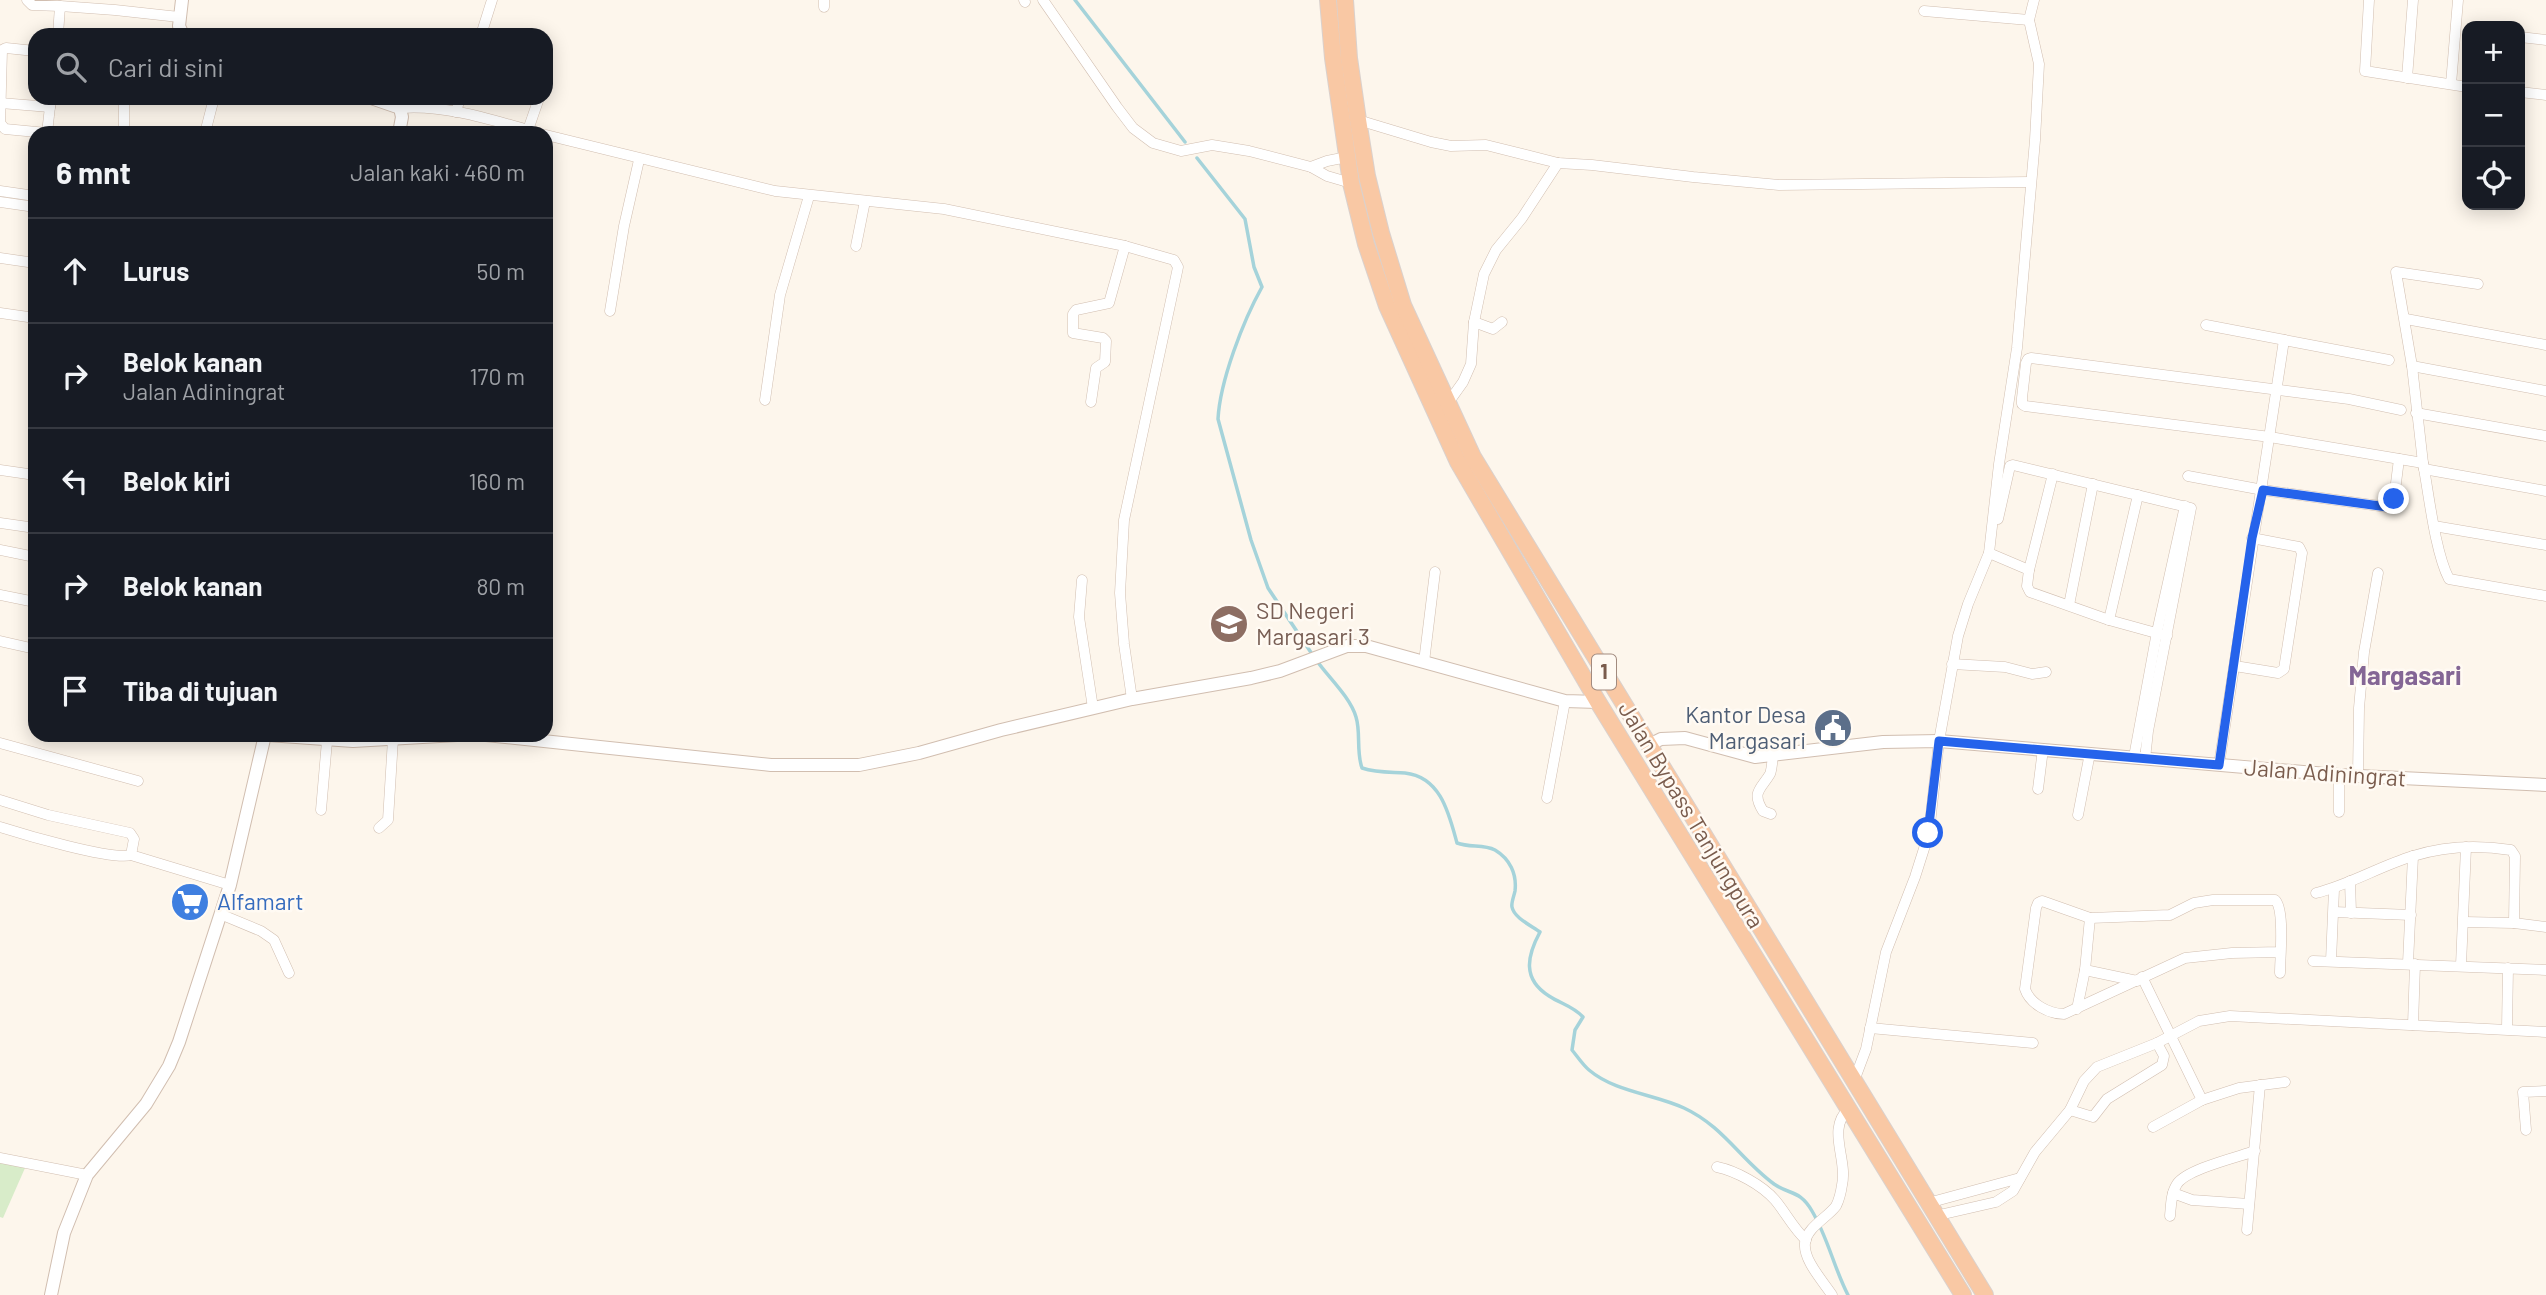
<!DOCTYPE html>
<html lang="id">
<head>
<meta charset="utf-8">
<style>
  :root { --surface:#171b24; --page:#242831; --text:#f1f3f6; --muted:#9ea1a6; --line:#363941 }
  body { margin:0; font-family:Barlow,sans-serif; background:var(--page); color:var(--text) }
  .controls { position:absolute; right:21px; top:21px; display:grid; overflow:hidden; border-radius:14px; box-shadow:0 4px 18px #0003 }
  .controls button { width:63px; height:63px; display:grid; place-items:center; padding:0; border:0; border-bottom:2px solid var(--line); background:var(--surface); color:var(--text); font:35px sans-serif }
  .stop { position:absolute; width:21px; height:21px; margin:-16px; border:5px solid #2563eb; border-radius:50%; background:#fff }
  .stop.end { background:#2563eb; border-color:#fff; box-shadow:0 2px 7px #0008 }
  .list { margin:0; padding:0; list-style:none }
  h2 { display:flex; justify-content:space-between; align-items:center; height:91px; margin:0; padding:0 28px; font-size:30px }
  h2 small { font-size:23px; font-weight:400; color:var(--muted) }
  .list li { display:grid; grid-template-columns:46px 1fr auto; gap:21px; align-items:center; box-sizing:border-box; height:105px; padding:0 28px; border-top:2px solid var(--line) }
  .list b { display:block; font-size:26px; white-space:nowrap }
  .list p { margin:0; font-size:23px; white-space:nowrap; color:var(--muted) }
  .list em { font-size:23px; font-style:normal; color:var(--muted) }
  .icon { flex:none; width:38px; height:38px; fill:none; stroke:currentColor; stroke-width:2; stroke-linecap:round; stroke-linejoin:round }
  .map { position:relative; flex:none; width:2546px; height:1295px; overflow:hidden }
  .search { position:absolute; background:var(--surface); box-shadow:0 4px 18px #0003; left:28px; top:28px; width:525px; height:77px; display:flex; align-items:center; gap:18px; box-sizing:border-box; padding:0 24px; border-radius:21px; color:var(--muted); font-size:26px }
  .panel { position:absolute; background:var(--surface); box-shadow:0 4px 18px #0003; left:28px; top:126px; width:525px; height:616px; border-radius:21px }
  .map>svg:first-child { display:block }
  .green { fill:#d8ecc9 }
  .lines { fill:none; stroke-linecap:round; stroke-linejoin:round }
  .stream { stroke:#a5d3da; stroke-width:3.5 }
  .minor-casing { stroke:#d1beb0; stroke-width:11 }
  .tertiary-casing { stroke:#d1beb0; stroke-width:14 }
  .trunk-casing { stroke:#dad1cd; stroke-width:18 }
  .minor { stroke:#fff; stroke-width:10 }
  .tertiary { stroke:#fff; stroke-width:12 }
  .trunk { stroke:#f9c8a4; stroke-width:16 }
  .route { stroke:#2563eb; stroke-width:9 }
  .labels { text-anchor:middle; stroke-width:5; stroke-linejoin:round; paint-order:stroke }
  .shield { fill:#fffaf3; stroke:#a28b7f; stroke-width:2 }
  .shield-label { font-size:21px; font-weight:bold; fill:#7a5c4d }
  .education-label { font-size:23px; fill:#785e54; stroke:#fffaf3; text-anchor:start }
  .service-label { font-size:23px; fill:#4e5e75; stroke:#fffaf3; text-anchor:end }
  .street-label { font-size:23px; fill:#7a5c4d; stroke:#fffaf3 }
  .shop-label { font-size:23px; fill:#366cbe; stroke:#fffaf3; text-anchor:start }
  .quarter-label { font-size:26px; font-weight:bold; fill:#846695; stroke:#fffaf3 }
</style>
</head>
<body>
<div class="map">
<svg width="2546" height="1295" viewBox="0 0 2546 1295">
  <rect width="100%" height="100%" fill="#fdf6ec"/>
  <polygon class="green" points="0,1162 25,1168 3,1218 0,1217"/>
  <g class="lines">
    <g class="stream">
      <polyline points="1075,0 1185,142"/>
      <path d="M1197 158 1245 219 1254 267 1262 287C1243 321 1220 381 1218 419L1251 540 1268 588 1312 654"/>
      <path d="M1317 661C1329 678 1350 697 1356 717 1361 733 1356 751 1362 768 1377 773 1390 772 1405 773 1441 777 1449 814 1457 843 1470 848 1483 844 1495 850 1510 859 1517 874 1515 891 1514 896 1511 903 1512 907 1514 918 1532 926 1540 932 1527 956 1522 979 1549 996 1561 1004 1573 1006 1583 1017L1575 1030 1572 1050C1577 1056 1583 1065 1589 1070 1615 1092 1654 1094 1684 1108 1723 1126 1741 1160 1774 1184 1790 1195 1800 1190 1812 1211 1828 1238 1834 1268 1848 1295"/>
    </g>
    <defs>
      <g id="minor">
        <polyline points="27,0 32,5 60,6"/>
        <polyline points="824,0 824,7"/>
        <polyline points="1024,0 1025,2"/>
        <polyline points="1043,0 1117,107 1133,128 1153,143 1181,151 1212,145 1249,151 1311,167 1327,176 1351,183"/>
        <polyline points="2369,0 2365,71 2467,87"/>
        <polyline points="1924,11 2029,20"/>
        <polyline points="58,35 60,6 115,10 179,17"/>
        <polyline points="481,35 492,0"/>
        <polyline points="2520,37 2546,40"/>
        <polyline points="35,51 6,48 2,50 0,123 5,129 47,133"/>
        <polyline points="2407,78 2413,0"/>
        <polyline points="2451,84 2458,0"/>
        <polyline points="2520,92 2546,95"/>
        <polyline points="124,98 124,133"/>
        <polyline points="0,103 50,107"/>
        <path d="M400 108C446 104 495 121 539 133"/>
        <polyline points="456,112 460,98"/>
        <polyline points="1358,120 1431,142 1451,146 1486,145 1558,163 1592,165 1693,177 1779,185 2030,182"/>
        <polyline points="528,130 539,98"/>
        <polyline points="50,133 47,133 51,98"/>
        <polyline points="205,133 214,98"/>
        <polyline points="546,135 775,191 944,209 1125,246 1174,260 1178,267 1177,272 1124,520 1120,593 1124,644 1132,699"/>
        <polyline points="1311,167 1327,161 1347,157"/>
        <polyline points="0,191 35,196"/>
        <polyline points="0,202 35,207"/>
        <polyline points="856,246 865,201"/>
        <polyline points="0,258 35,263"/>
        <polyline points="610,311 624,226 639,160"/>
        <polyline points="0,313 35,318"/>
        <polyline points="2406,319 2546,345"/>
        <polyline points="1474,322 1493,329 1502,322"/>
        <polyline points="2206,325 2389,360"/>
        <polyline points="2412,366 2396,272 2478,284"/>
        <polyline points="765,400 780,295 809,196"/>
        <polyline points="1091,402 1096,368 1105,362 1106,341 1103,338 1073,333 1073,314 1076,310 1109,303 1125,246"/>
        <polyline points="1448,403 1463,382 1471,364 1474,322 1484,274 1496,250 1522,218 1558,163"/>
        <polyline points="2401,410 2349,399 2031,358 2028,359 2026,363 2022,398 2022,404 2025,406 2270,437 2423,463 2412,366 2546,391"/>
        <polyline points="2416,413 2546,436"/>
        <path d="M2423 463C2429 495 2435 552 2449 579L2546 596"/>
        <polyline points="2424,469 2546,491"/>
        <polyline points="0,470 35,475"/>
        <polyline points="2053,474 2029,570 2027,586 2030,592 2109,620 2167,636"/>
        <polyline points="2188,476 2263,490 2387,507 2393,504 2394,499 2399,459"/>
        <polyline points="1998,519 2010,466 2013,465 2191,508 2148,731 2145,759"/>
        <polyline points="0,523 35,528"/>
        <polyline points="2434,526 2546,545"/>
        <polyline points="0,550 35,557"/>
        <polyline points="1989,553 2029,570"/>
        <polyline points="1082,580 1079,617 1093,708"/>
        <polyline points="0,595 35,602"/>
        <polyline points="2069,605 2093,484"/>
        <polyline points="2109,620 2138,495"/>
        <polyline points="0,641 35,649"/>
        <polyline points="1424,662 1435,572"/>
        <polyline points="1952,664 2005,667 2032,674 2046,672"/>
        <polyline points="2235,666 2278,673 2284,669 2302,553 2299,547 2252,538"/>
        <polyline points="0,743 138,781"/>
        <polyline points="2134,757 2157,632 2185,506"/>
        <polyline points="2219,765 2284,340"/>
        <polyline points="2358,776 2359,708 2364,652 2378,573"/>
        <polyline points="2038,789 2043,749"/>
        <polyline points="1547,798 1565,701"/>
        <polyline points="0,800 48,815 130,833 134,839 131,855"/>
        <polyline points="321,810 327,741"/>
        <polyline points="2339,812 2339,775"/>
        <path d="M1771 814 1763 811C1751 792 1761 789 1770 774 1772 769 1772 762 1773 756"/>
        <polyline points="2078,815 2090,753"/>
        <path d="M0 827C22 834 113 861 131 855L230 885"/>
        <polyline points="379,828 388,820 393,739"/>
        <polyline points="2350,881 2351,913"/>
        <path d="M2316 893C2349 885 2380 866 2413 856 2445 846 2479 845 2511 850L2515 856 2514 923"/>
        <polyline points="2334,912 2411,915"/>
        <polyline points="220,914 261,931 274,940 289,973"/>
        <polyline points="2464,922 2514,923 2546,927"/>
        <polyline points="2313,961 2546,970"/>
        <polyline points="2331,961 2334,889"/>
        <polyline points="2408,963 2413,856"/>
        <polyline points="2461,965 2466,847"/>
        <polyline points="2085,970 2137,981"/>
        <path d="M2280 973C2280 958 2285 909 2275 900H2213L2194 903 2170 915 2090 918 2042 901 2038 903 2036 908 2025 989C2030 1004 2049 1014 2064 1014L2185 958 2232 953 2280 952"/>
        <polyline points="2142,977 2202,1100"/>
        <polyline points="2077,1009 2085,970 2090,918"/>
        <polyline points="2413,1025 2415,964"/>
        <polyline points="1870,1028 2033,1043"/>
        <polyline points="2507,1029 2508,968"/>
        <polyline points="1854,1081 1866,1049 1886,952 1915,877 1929,833 1939,741 1958,636 1968,604 1989,553 1999,464 2017,348 2035,140 2039,64 2029,20 2034,0"/>
        <polyline points="2070,1110 2093,1117 2107,1099 2162,1065 2164,1056 2157,1043"/>
        <polyline points="2153,1127 2202,1100 2239,1088 2285,1082"/>
        <polyline points="2526,1130 2523,1092 2546,1091"/>
        <polyline points="0,1158 87,1175"/>
        <path d="M1717 1167C1736 1171 1762 1185 1775 1200 1786 1213 1793 1228 1806 1240"/>
        <polyline points="2173,1193 2192,1200 2249,1204"/>
        <polyline points="1928,1203 2020,1178"/>
        <polyline points="1935,1216 1996,1202 2013,1191 2035,1152 2070,1110 2084,1081 2097,1067 2157,1043 2199,1021 2230,1016 2546,1032"/>
        <path d="M2170 1216C2171 1205 2171 1193 2177 1184 2187 1169 2238 1157 2255 1151"/>
        <polyline points="2247,1230 2260,1085"/>
        <path d="M1832 1295C1823 1281 1803 1260 1805 1243 1807 1227 1827 1218 1836 1206 1839 1200 1841 1192 1842 1185 1848 1158 1826 1130 1849 1108"/>
      </g>
      <g id="tertiary">
        <polyline points="182,0 179,26 183,35"/>
        <polyline points="371,98 400,108 402,117 399,133"/>
        <polyline points="268,735 353,741 457,735"/>
        <polyline points="486,735 771,765 859,765 919,753 1001,730 1132,699 1251,678 1280,671 1347,646 1366,646 1565,701 1598,702"/>
        <polyline points="1649,745 1661,739 1685,738 1755,757 1883,742 1939,741 2339,775 2546,785"/>
        <polyline points="51,1295 64,1233 87,1175 146,1104 169,1066 179,1042 230,885 265,735"/>
      </g>
      <g id="trunk">
        <polyline points="1328,0 1333,58 1351,183 1366,244 1387,306 1458,462 1598,702 1963,1295"/>
        <polyline points="1345,0 1349,58 1358,120 1367,176 1381,233 1403,305 1473,457 1985,1295"/>
      </g>
    </defs>
    <use href="#minor" class="minor-casing"/>
    <use href="#tertiary" class="tertiary-casing"/>
    <use href="#trunk" class="trunk-casing"/>
    <use href="#minor" class="minor"/>
    <use href="#tertiary" class="tertiary"/>
    <use href="#trunk" class="trunk"/>
  </g>
  <g class="lines">
    <polyline class="route" points="1928,833 1939,741 2219,765 2252,538 2263,490 2387,507 2393,504 2394,499"/>
  </g>
  <defs>
    <symbol id="school-disc" viewBox="-11 -11 22 22"><circle r="9.5" fill="#8d6e63" stroke="#fffaf3"/><path d="M0-5L7-2L0 1L-7-2ZM-4 1L0 2.5L4 1V4Q0 6-4 4Z" fill="#fff"/></symbol>
    <symbol id="civic-disc" viewBox="-11 -11 22 22"><circle r="9.5" fill="#5c6f8a" stroke="#fffaf3"/><path d="M-.6-6.5H3V-4.5H.6V-3L4-1V1h2V6H-6V1h2V-1L-.6-3ZM-1.2 2.5V6h2.4V2.5Z" fill="#fff"/></symbol>
    <symbol id="supermarket-disc" viewBox="-11 -11 22 22"><circle r="9.5" fill="#3f7fe0" stroke="#fffaf3"/><path d="M-6-5.5h2.5l.6 2H6L4.5 2H-2.5L-4.4-4H-6ZM-1.5 3.2a1.3 1.3 0 1 0 .1 0ZM3 3.2a1.3 1.3 0 1 0 .1 0Z" fill="#fff"/></symbol>
  </defs>
  <g fill-rule="evenodd">
    <use href="#school-disc" x="1207" y="602" width="44" height="44"/>
    <use href="#civic-disc" x="1811" y="706" width="44" height="44"/>
    <use href="#supermarket-disc" x="168" y="880" width="44" height="44"/>
  </g>
  <g class="labels">
    <rect class="shield" x="1592" y="654.5" width="24" height="35" rx="5"/>
    <g class="shield-label">
      <text x="1604" y="679">1</text>
    </g>
    <g class="education-label">
      <text x="1256" y="619">SD Negeri<tspan x="1256" dy="26">Margasari 3</tspan></text>
    </g>
    <g class="service-label">
      <text x="1806" y="723">Kantor Desa<tspan x="1806" dy="26">Margasari</tspan></text>
    </g>
    <g class="street-label">
      <text transform="translate(2325 773) rotate(4)" y="8">Jalan Adiningrat</text>
      <text transform="translate(1691 815) rotate(59)" y="8">Jalan Bypass Tanjungpura</text>
    </g>
    <g class="shop-label">
      <text x="217" y="910">Alfamart</text>
    </g>
    <g class="quarter-label">
      <text x="2405" y="685">Margasari</text>
    </g>
  </g>
</svg>
<div class="controls">
<button>+</button>
<button>−</button>
<button><svg class="icon" aria-label="locate" viewBox="0 0 24 24"><circle cx="12" cy="12" r="6"/><path d="M12 2v4M12 18v4M2 12h4M18 12h4"/></svg></button>
</div>
<div class="stop" style="left:1928px;top:833px"></div>
<div class="stop end" style="left:2394px;top:499px"></div>
<div class="search"><svg class="icon" aria-label="search" viewBox="0 0 24 24"><circle cx="10" cy="10" r="6"/><path d="M15 15l6 6"/></svg>Cari di sini</div>
<section class="panel">
<h2>6 mnt<small>Jalan kaki · 460 m</small></h2>
<ul class="list">
<li><svg class="icon" aria-label="ahead" viewBox="0 0 24 24"><path d="M12 20V5M6 11l6-6 6 6"/></svg><div><b>Lurus</b></div><em>50 m</em></li>
<li><svg class="icon" aria-label="right" viewBox="0 0 24 24"><path d="M7 20v-9h11M14 6l5 5-5 5"/></svg><div><b>Belok kanan</b><p>Jalan Adiningrat</p></div><em>170 m</em></li>
<li><svg class="icon" aria-label="left" viewBox="0 0 24 24"><path d="M17 20v-9H6M10 6l-5 5 5 5"/></svg><div><b>Belok kiri</b></div><em>160 m</em></li>
<li><svg class="icon" aria-label="right" viewBox="0 0 24 24"><path d="M7 20v-9h11M14 6l5 5-5 5"/></svg><div><b>Belok kanan</b></div><em>80 m</em></li>
<li><svg class="icon" aria-label="arrive" viewBox="0 0 24 24"><path d="M6 21V4h12l-3 4 3 4H6"/></svg><div><b>Tiba di tujuan</b></div></li>
</ul>
</section>
</div>
</body>
</html>
